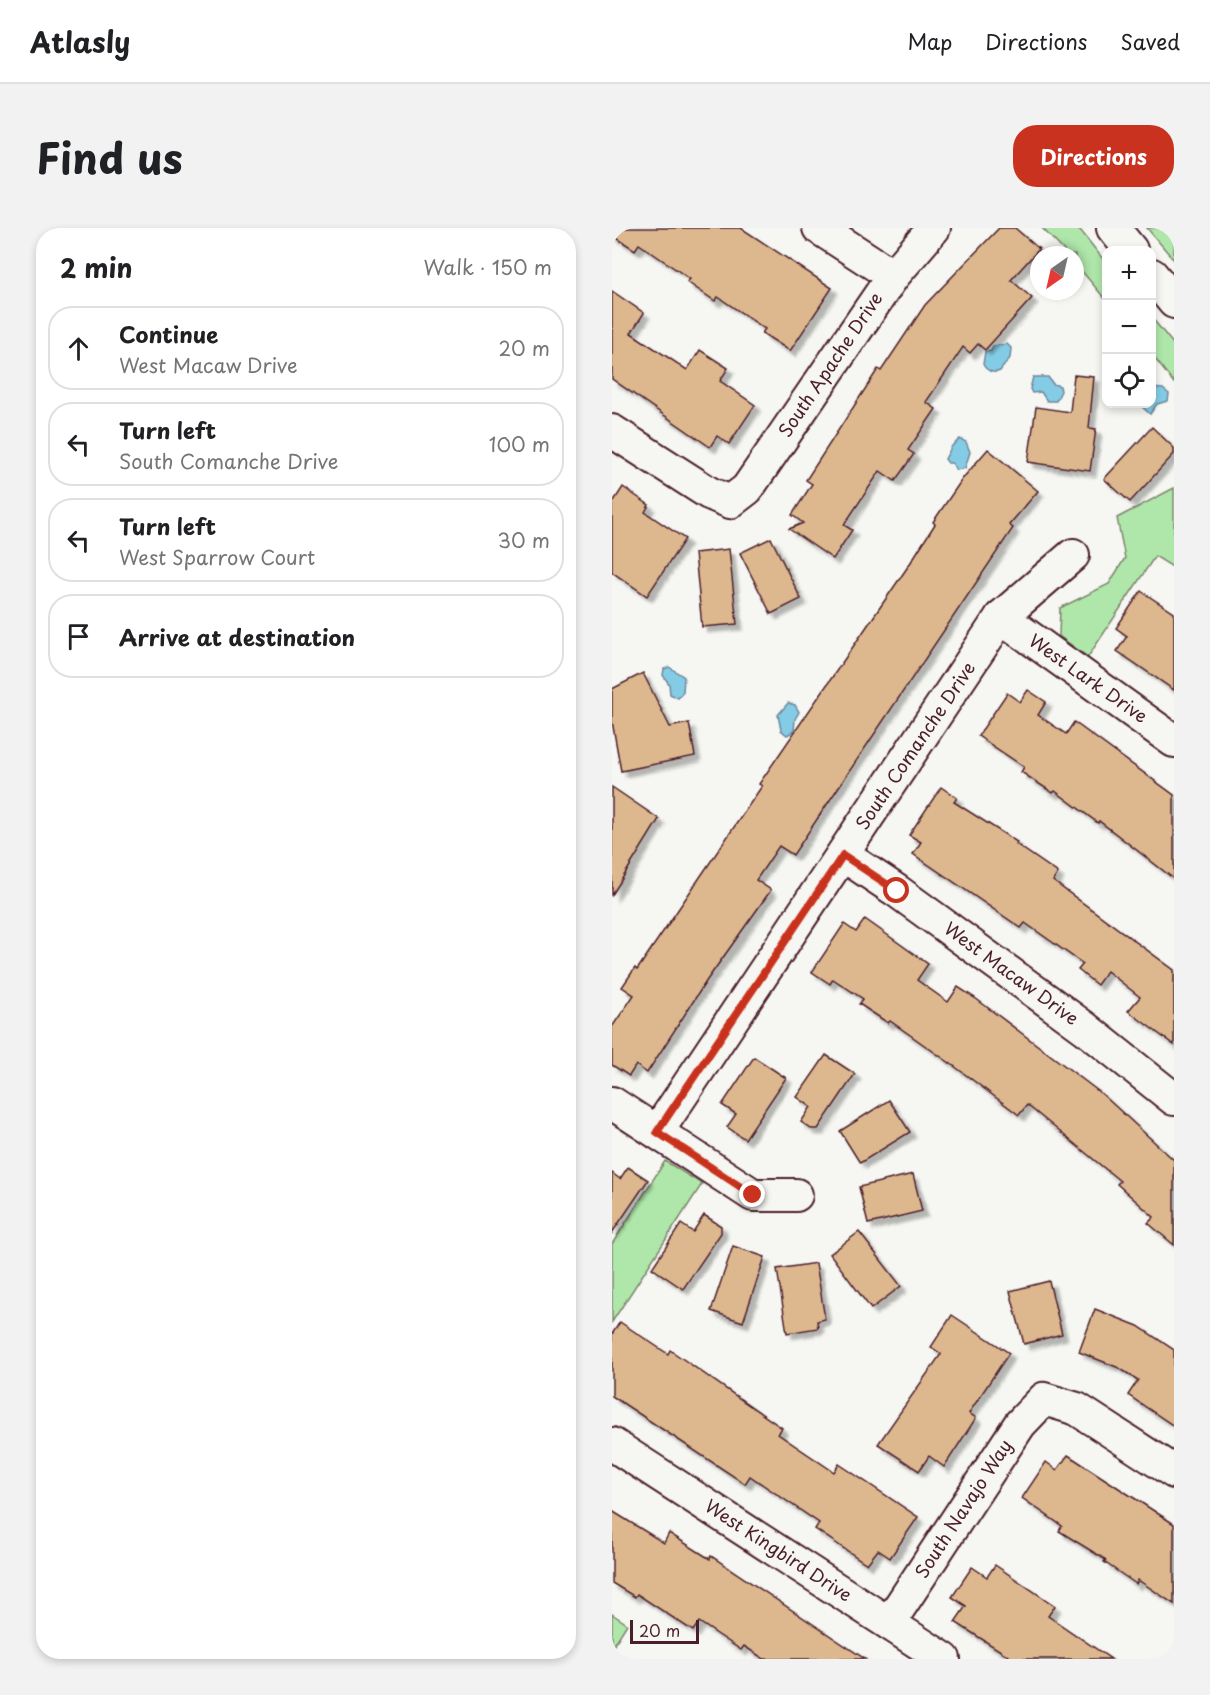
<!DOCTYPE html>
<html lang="en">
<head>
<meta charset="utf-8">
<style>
  :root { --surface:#fff; --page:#f2f2f2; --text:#202124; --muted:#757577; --line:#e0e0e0; --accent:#c8321e }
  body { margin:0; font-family:"Playpen Sans",sans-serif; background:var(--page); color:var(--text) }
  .controls { position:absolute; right:18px; top:18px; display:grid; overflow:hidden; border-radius:12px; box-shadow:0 3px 9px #0003 }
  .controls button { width:54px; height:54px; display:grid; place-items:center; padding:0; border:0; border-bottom:2px solid var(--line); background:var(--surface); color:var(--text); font:30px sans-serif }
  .compass { position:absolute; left:418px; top:18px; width:54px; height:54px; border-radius:50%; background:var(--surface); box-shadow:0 3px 9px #0003; rotate:214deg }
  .scale { position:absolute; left:18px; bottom:15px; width:69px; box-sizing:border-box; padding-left:6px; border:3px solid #4a1f2b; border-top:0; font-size:16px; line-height:21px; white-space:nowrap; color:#4a1f2b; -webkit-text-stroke:4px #f6f6f2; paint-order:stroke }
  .stop { position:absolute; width:18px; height:18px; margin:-14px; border:4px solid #c8321e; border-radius:50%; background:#fff }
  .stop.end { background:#c8321e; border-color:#fff; box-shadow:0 2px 6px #0008 }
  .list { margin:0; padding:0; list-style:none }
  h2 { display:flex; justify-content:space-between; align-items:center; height:78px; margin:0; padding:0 24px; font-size:26px }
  h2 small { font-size:20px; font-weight:400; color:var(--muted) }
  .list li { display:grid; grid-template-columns:39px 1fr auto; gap:18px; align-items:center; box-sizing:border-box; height:84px; margin:0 12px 12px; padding:0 12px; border:2px solid var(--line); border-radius:24px }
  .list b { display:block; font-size:22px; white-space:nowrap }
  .list p { margin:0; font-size:20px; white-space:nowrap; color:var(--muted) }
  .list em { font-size:20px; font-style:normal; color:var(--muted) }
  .icon { flex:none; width:33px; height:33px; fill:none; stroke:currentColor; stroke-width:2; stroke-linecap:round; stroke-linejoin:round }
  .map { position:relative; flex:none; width:562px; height:1431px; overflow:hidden; border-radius:24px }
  header { display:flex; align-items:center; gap:36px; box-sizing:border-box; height:84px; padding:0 30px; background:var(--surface); border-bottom:2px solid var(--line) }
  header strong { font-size:28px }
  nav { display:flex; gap:33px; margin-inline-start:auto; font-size:21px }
  .intro { display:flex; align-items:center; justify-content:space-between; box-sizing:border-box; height:144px; padding:0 36px }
  h1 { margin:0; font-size:42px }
  .button { padding:15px 27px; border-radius:24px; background:var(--accent); color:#fff; font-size:21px; font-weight:700 }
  main { display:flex; gap:36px; padding:0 36px }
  aside { flex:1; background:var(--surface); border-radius:24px; box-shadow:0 3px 9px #0003 }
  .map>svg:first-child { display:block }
  .green { fill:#afe7aa; stroke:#7c836a; stroke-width:1.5 }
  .water { fill:#84cce5; stroke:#6d879b; stroke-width:1.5 }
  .building { fill:#ddb88e; stroke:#4a1f2b; stroke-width:1.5; filter:url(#shadow) }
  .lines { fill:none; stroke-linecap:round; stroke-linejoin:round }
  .minor-casing { stroke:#4a1f2b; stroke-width:36 }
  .minor { stroke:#f6f6f2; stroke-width:32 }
  .route { stroke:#c8321e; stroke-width:8 }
  .labels { text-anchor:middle; stroke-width:4.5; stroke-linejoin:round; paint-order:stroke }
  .street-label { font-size:18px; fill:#4a1f2b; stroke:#f6f6f2 }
</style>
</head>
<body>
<header>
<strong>Atlasly</strong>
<nav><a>Map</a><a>Directions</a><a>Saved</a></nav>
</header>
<div class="intro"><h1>Find us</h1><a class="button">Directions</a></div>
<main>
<aside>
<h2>2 min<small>Walk · 150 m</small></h2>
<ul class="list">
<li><svg class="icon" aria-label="ahead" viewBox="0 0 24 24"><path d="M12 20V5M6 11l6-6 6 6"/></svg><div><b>Continue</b><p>West Macaw Drive</p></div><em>20 m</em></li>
<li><svg class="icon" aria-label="left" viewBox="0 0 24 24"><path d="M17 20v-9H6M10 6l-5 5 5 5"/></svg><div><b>Turn left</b><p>South Comanche Drive</p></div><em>100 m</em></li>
<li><svg class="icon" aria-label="left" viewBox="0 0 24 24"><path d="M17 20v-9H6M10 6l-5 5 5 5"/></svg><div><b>Turn left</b><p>West Sparrow Court</p></div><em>30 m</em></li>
<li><svg class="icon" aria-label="arrive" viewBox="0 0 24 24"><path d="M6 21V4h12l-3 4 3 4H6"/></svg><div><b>Arrive at destination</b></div></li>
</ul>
</aside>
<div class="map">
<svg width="562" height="1431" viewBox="0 0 562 1431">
  <defs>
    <filter id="shadow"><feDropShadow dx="5.5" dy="5.5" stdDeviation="1.5" flood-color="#0004"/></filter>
  </defs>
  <rect width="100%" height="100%" fill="#f6f6f2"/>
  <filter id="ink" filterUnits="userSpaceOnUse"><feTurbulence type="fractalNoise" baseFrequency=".0167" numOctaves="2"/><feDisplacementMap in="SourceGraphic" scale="12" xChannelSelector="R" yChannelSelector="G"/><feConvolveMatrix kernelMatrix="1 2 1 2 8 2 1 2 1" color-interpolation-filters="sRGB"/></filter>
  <g filter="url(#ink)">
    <g class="green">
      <polygon points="430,0 465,0 469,3 494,35 494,72 463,35 463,27 456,27"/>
      <polygon points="535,0 562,0 562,32"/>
      <polygon points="540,90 562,117 562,155 540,127"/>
      <polygon points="562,260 562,340 543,328 476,429 447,408 448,380 497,356 513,330 505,290"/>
      <polygon points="53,933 90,956 0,1094 0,1016"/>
      <polygon points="0,1386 15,1396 0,1420"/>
    </g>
    <g class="water">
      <path d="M395 116 399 120 398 130 388 143C382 146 374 143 371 136L373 124 379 123 381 118Z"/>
      <polygon points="421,149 436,149 441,156 448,158 449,163 444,173 435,173 429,164 420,165 418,161"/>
      <polygon points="540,160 551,161 557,166 556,173 545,176 538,186 527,176 540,176"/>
      <polygon points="348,211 354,214 358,224 353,240 345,242 340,235 336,235 333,231 340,218"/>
      <polygon points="57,439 72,449 71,464 66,470 58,466 57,456 51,447 52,441"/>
      <polygon points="176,475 183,477 187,484 183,491 182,503 175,507 169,502 166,487"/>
    </g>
    <g class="building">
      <polygon points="0,0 129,0 220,60 178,123 150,105 153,101 106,69 103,73 75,54 78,51 27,16 23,22 0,7"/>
      <polygon points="387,0 403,0 427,21 399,52 420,70 373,122 366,116 358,125 351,119 314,174 324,181 296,222 302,226 283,253 268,243 232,297 240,302 221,331 177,301 191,295 180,287 200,256 194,252 266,141 269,143 313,77"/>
      <polygon points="0,63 32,85 19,105 75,142 88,122 116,140 108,153 143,177 117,216 105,208 98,219 0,151"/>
      <polygon points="462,147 482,149 477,200 484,201 478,243 416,234 424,179 458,184"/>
      <polygon points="540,199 562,220 562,226 518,274 492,251"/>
      <polygon points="376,221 426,263 397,297 401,300 181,627 167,618 144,652 159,662 95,752 35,845 24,837 17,848 0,837 0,799 22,767 10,759 23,740 25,742 150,558 147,556 297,337 323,296 321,294 351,250"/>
      <polygon points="11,259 37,277 33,284 73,311 35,368 0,344 0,276"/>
      <polygon points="159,310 189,371 159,386 128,325"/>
      <polygon points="117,321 125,396 90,399 83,325"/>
      <polygon points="529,363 562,385 562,462 505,423 515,408 504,400"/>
      <polygon points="31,445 58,499 77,495 83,528 9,543 0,493 0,461"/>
      <polygon points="416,462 434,474 426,487 454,506 462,494 562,567 562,651 487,593 486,595 443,563 441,565 409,544 412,539 366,508 395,465 408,474"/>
      <polygon points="0,559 47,591 0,667"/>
      <polygon points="329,559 345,570 342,574 405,614 404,616 446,645 441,653 562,742 562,817 516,783 528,769 495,743 485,757 466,742 471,736 413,695 409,700 301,626 309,614 297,607"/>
      <polygon points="253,691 316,736 305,752 336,774 346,759 363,770 490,866 562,932 562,1017 536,995 542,989 505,956 508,953 415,877 407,887 342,838 278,793 276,795 247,776 251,771 221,751 218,756 200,744 232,696 244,704"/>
      <polygon points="214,827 243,846 206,901 199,901 189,894 199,879 185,869"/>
      <polygon points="142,829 174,850 133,911 115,899 124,886 110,877"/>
      <polygon points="277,872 298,904 248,935 228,903"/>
      <polygon points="16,939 36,952 0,1005 0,945 8,951"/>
      <polygon points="301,946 310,983 256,996 247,959"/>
      <polygon points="92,987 109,998 109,1005 71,1061 40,1040 69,996 81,1004"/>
      <polygon points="247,1004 289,1058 259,1081 218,1026"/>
      <polygon points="121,1018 153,1029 131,1094 99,1083"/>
      <polygon points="204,1035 213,1091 205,1093 206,1100 175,1105 165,1041"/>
      <polygon points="437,1053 450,1106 412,1116 398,1063"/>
      <polygon points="483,1081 526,1098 562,1122 562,1198 516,1167 526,1152 507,1140 467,1124"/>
      <polygon points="340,1087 397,1125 357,1185 364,1190 332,1239 317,1228 307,1243 266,1216 329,1126 319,1119"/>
      <polygon points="8,1094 56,1126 58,1122 170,1200 166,1206 222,1244 227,1236 306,1289 278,1330 266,1322 255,1336 203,1301 207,1295 138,1248 133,1256 0,1168 0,1106"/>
      <polygon points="456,1227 562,1296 562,1376 526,1352 524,1356 492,1334 494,1332 447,1303 450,1298 410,1270 434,1234 445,1242"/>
      <polygon points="0,1283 52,1315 57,1305 98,1331 99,1328 253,1431 152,1431 132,1418 129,1422 87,1394 81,1403 25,1366 23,1369 0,1355"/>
      <polygon points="383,1337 443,1378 436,1388 499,1431 401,1431 343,1394 354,1378 340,1369 360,1339 375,1349"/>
    </g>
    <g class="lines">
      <defs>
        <g id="minor">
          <polyline points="207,0 281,48"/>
          <polyline points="501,0 519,22"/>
          <polyline points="540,47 562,74"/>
          <polyline points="0,203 97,265 118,274 135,261 281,48 322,0"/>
          <polyline points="389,389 562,513"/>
          <polyline points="231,627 285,663 473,800 562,871"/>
          <polyline points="0,875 141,967 184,967"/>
          <polyline points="45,904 389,389 461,327"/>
          <polyline points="0,1216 332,1431"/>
          <polyline points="277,1395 408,1196 432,1171 465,1181 562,1244"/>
        </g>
      </defs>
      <use href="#minor" class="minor-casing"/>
      <use href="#minor" class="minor"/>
    </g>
  </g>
  <g class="lines" filter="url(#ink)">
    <polyline class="route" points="141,967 45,904 231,627 285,663"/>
  </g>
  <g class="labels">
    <g class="street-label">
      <text transform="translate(219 137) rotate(-56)" y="6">South Apache Drive</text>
      <text transform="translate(476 451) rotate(35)" y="6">West Lark Drive</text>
      <text transform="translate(304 518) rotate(-56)" y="6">South Comanche Drive</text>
      <text transform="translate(399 746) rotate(36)" y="6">West Macaw Drive</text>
      <text transform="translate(352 1281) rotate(-57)" y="6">South Navajo Way</text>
      <text transform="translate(166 1323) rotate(33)" y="6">West Kingbird Drive</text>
    </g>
  </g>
</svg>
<div class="controls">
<button>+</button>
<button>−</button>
<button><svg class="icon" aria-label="locate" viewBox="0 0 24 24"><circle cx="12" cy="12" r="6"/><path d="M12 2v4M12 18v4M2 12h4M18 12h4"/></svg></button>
</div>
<svg class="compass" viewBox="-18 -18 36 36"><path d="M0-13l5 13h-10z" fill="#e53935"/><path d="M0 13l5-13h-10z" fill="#757577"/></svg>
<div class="scale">20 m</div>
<div class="stop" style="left:285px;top:663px"></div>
<div class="stop end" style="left:141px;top:967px"></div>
</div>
</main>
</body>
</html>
